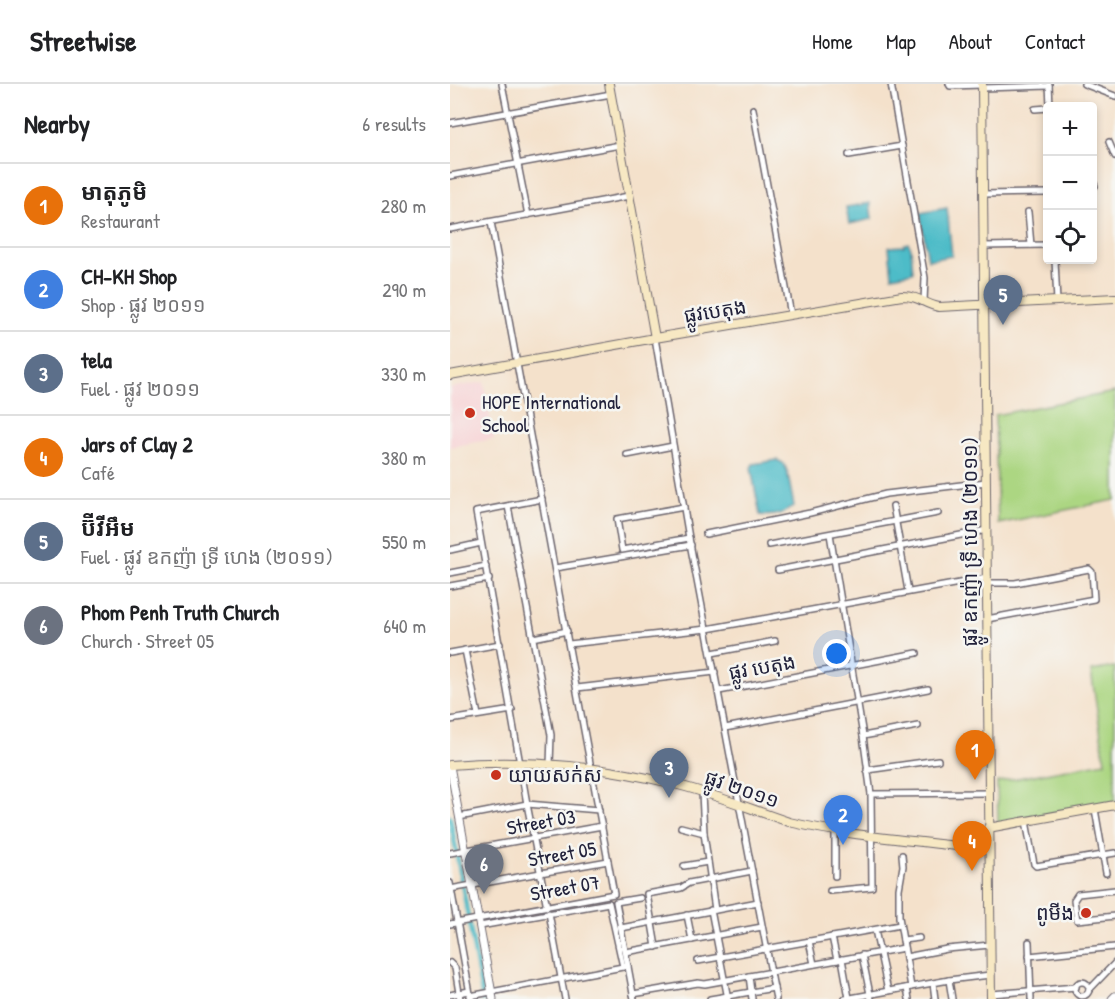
<!DOCTYPE html>
<html lang="en">
<head>
<meta charset="utf-8">
<style>
  :root { --surface:#fff; --page:#f6f6f6; --text:#202124; --muted:#757577; --line:#e0e0e0; --accent:#0f766e }
  body { margin:0; font-family:"Patrick Hand","Noto Sans Khmer",sans-serif; background:var(--page); color:var(--text) }
  .controls { position:absolute; right:18px; top:18px; display:grid; overflow:hidden; border-radius:6px; box-shadow:0 3px 9px #0003 }
  .controls button { width:54px; height:54px; display:grid; place-items:center; padding:0; border:0; border-bottom:2px solid var(--line); background:var(--surface); color:var(--text); font:30px sans-serif }
  .you { position:absolute; left:387px; top:570px; width:21px; height:21px; margin:-15px; border:4px solid #fff; border-radius:50%; background:#1a73e8; box-shadow:0 0 0 9px #1a73e833 }
  .badge { display:grid; place-items:center; width:39px; height:39px; border-radius:50%; background:var(--accent); color:#fff; font-size:20px; font-weight:700 }
  .pin { position:absolute; translate:-50% -50px; filter:drop-shadow(0 2px 3px #0008) }
  .pin::after { content:''; position:absolute; top:32px; width:21px; height:18px; background:inherit; clip-path:polygon(0 0,100% 0,50% 100%) }
  .list { margin:0; padding:0; list-style:none }
  h2 { display:flex; justify-content:space-between; align-items:center; height:78px; margin:0; padding:0 24px; font-size:26px }
  h2 small { font-size:20px; font-weight:400; color:var(--muted) }
  .list li { display:grid; grid-template-columns:39px 1fr auto; gap:18px; align-items:center; box-sizing:border-box; height:84px; padding:0 24px; border-top:2px solid var(--line) }
  .list b { display:block; font-size:22px; white-space:nowrap }
  .list p { margin:0; font-size:20px; white-space:nowrap; color:var(--muted) }
  .list em { font-size:20px; font-style:normal; color:var(--muted) }
  .icon { flex:none; width:33px; height:33px; fill:none; stroke:currentColor; stroke-width:2; stroke-linecap:round; stroke-linejoin:round }
  .map { position:relative; flex:none; width:665px; height:915px; overflow:hidden }
  header { display:flex; align-items:center; gap:36px; box-sizing:border-box; height:84px; padding:0 30px; background:var(--surface); border-bottom:2px solid var(--line) }
  header strong { font-size:28px }
  nav { display:flex; gap:33px; margin-inline-start:auto; font-size:21px }
  main { display:flex }
  aside { flex:1; background:var(--surface) }
  .map>svg:first-child { display:block }
  .built { fill:#f7cfd2 }
  .green { fill:#acd682; stroke:#677c5e; stroke-width:1.5 }
  .water { fill:#4ebcc8; stroke:#386f82; stroke-width:1.5 }
  .lines { fill:none; stroke-linecap:round; stroke-linejoin:round }
  .canal { stroke:#4ebcc8; stroke-width:4.5 }
  .minor-casing { stroke:#6c656d; stroke-width:8 }
  .tertiary-casing { stroke:#6c656d; stroke-width:9 }
  .secondary-casing { stroke:#6c656d; stroke-width:10 }
  .minor { stroke:#fff; stroke-width:5 }
  .tertiary { stroke:#fff; stroke-width:7 }
  .secondary { stroke:#f7e8c3; stroke-width:8 }
  .poi-dot { fill:#c8321e; stroke:#f6f6f2; stroke-width:2 }
  .labels { text-anchor:middle; stroke-width:5; stroke-linejoin:round; paint-order:stroke }
  .street-label { font-size:20px; fill:#22223b; stroke:#f6f6f2 }
  .poi-label { font-size:20px; fill:#22223b; stroke:#f6f6f2; text-anchor:start }
</style>
</head>
<body>
<header>
<strong>Streetwise</strong>
<nav><a>Home</a><a>Map</a><a>About</a><a>Contact</a></nav>
</header>
<main>
<aside>
<h2>Nearby<small>6 results</small></h2>
<ul class="list">
<li><span class="badge" style="background:#e8710a">1</span><div><b>មាតុភូមិ</b><p>Restaurant</p></div><em>280 m</em></li>
<li><span class="badge" style="background:#3f7fe0">2</span><div><b>CH-KH Shop</b><p>Shop · ផ្លូវ ២០១១</p></div><em>290 m</em></li>
<li><span class="badge" style="background:#5c6f8a">3</span><div><b>tela</b><p>Fuel · ផ្លូវ ២០១១</p></div><em>330 m</em></li>
<li><span class="badge" style="background:#e8710a">4</span><div><b>Jars of Clay 2</b><p>Café</p></div><em>380 m</em></li>
<li><span class="badge" style="background:#5c6f8a">5</span><div><b>ប៊ីវីអឹម</b><p>Fuel · ផ្លូវ ឧកញ៉ា ទ្រី ហេង (២០១១)</p></div><em>550 m</em></li>
<li><span class="badge" style="background:#6b7280">6</span><div><b>Phom Penh Truth Church</b><p>Church · Street 05</p></div><em>640 m</em></li>
</ul>
</aside>
<div class="map">
<svg width="665" height="915" viewBox="0 0 665 915">
  <rect width="100%" height="100%" fill="#f6f6f2"/>
  <filter id="ink" filterUnits="userSpaceOnUse"><feTurbulence type="fractalNoise" baseFrequency=".0167" numOctaves="2"/><feDisplacementMap in="SourceGraphic" scale="12" xChannelSelector="R" yChannelSelector="G"/><feConvolveMatrix kernelMatrix="1 2 1 2 8 2 1 2 1" color-interpolation-filters="sRGB"/></filter>
  <filter id="wash" filterUnits="userSpaceOnUse"><feTurbulence type="fractalNoise" baseFrequency=".008" numOctaves="4" result="noise"/><feDisplacementMap in="SourceGraphic" scale="24" xChannelSelector="R" yChannelSelector="G"/><feGaussianBlur stdDeviation="1.35" result="paint"/><feColorMatrix in="noise" values="0 0 0 0 0 0 0 0 0 0 0 0 0 0 0 0 0 1.4 0 .05"/><feComposite in="paint" operator="in"/></filter>
  <g filter="url(#wash)">
    <rect width="100%" height="100%" fill="#f4e1cb"/>
    <polygon class="built" points="34,298 44,355 0,363 0,304"/>
    <g class="green">
      <polygon points="665,308 665,416 548,440 545,331"/>
      <polygon points="665,583 665,719 548,740 547,698 655,678 641,587"/>
    </g>
    <g class="water">
      <polygon points="420,119 422,135 399,140 396,123"/>
      <polygon points="497,124 502,172 478,176 470,129"/>
      <polygon points="458,159 461,164 463,188 442,192 439,163 454,162 454,160"/>
      <path d="M327 376 333 379 337 386 344 422C333 430 324 433 310 431L301 384 303 380Z"/>
    </g>
    <g class="lines">
      <polyline class="canal" points="0,733 33,915"/>
    </g>
  </g>
  <g filter="url(#ink)">
    <g class="lines">
      <defs>
        <g id="minor">
          <polyline points="52,0 78,131"/>
          <polyline points="441,0 475,194 474,217"/>
          <polyline points="499,0 500,2 532,1"/>
          <polyline points="599,0 600,22"/>
          <polyline points="634,0 665,12"/>
          <polyline points="532,4 599,2"/>
          <polyline points="303,25 341,231"/>
          <polyline points="585,25 598,24"/>
          <polyline points="0,39 161,10"/>
          <polyline points="659,58 665,72"/>
          <polyline points="399,71 452,62"/>
          <polyline points="0,92 170,61"/>
          <polyline points="642,95 645,102 642,105"/>
          <polyline points="534,110 598,109"/>
          <polyline points="578,128 581,161"/>
          <polyline points="0,145 179,112"/>
          <polyline points="534,162 598,161"/>
          <polyline points="605,176 607,218"/>
          <polyline points="205,254 239,454 326,915"/>
          <polyline points="177,371 223,362"/>
          <polyline points="92,415 26,428 77,720 97,823"/>
          <polyline points="58,422 101,651 100,681"/>
          <polyline points="443,422 458,507"/>
          <polyline points="234,423 167,435 172,466 239,454"/>
          <polyline points="256,450 360,429 436,410 536,398"/>
          <polyline points="319,461 488,429"/>
          <polyline points="0,466 31,459"/>
          <polyline points="105,484 241,461"/>
          <polyline points="328,486 537,446"/>
          <polyline points="0,489 36,482"/>
          <polyline points="0,502 39,495"/>
          <polyline points="537,535 644,515 642,488 639,485 565,499 537,499"/>
          <polyline points="83,554 117,547"/>
          <polyline points="119,560 257,545 537,494"/>
          <polyline points="15,566 28,631"/>
          <polyline points="0,569 50,560"/>
          <polyline points="262,569 325,557"/>
          <polyline points="127,604 265,588"/>
          <polyline points="269,607 467,569"/>
          <polyline points="0,636 62,626"/>
          <polyline points="275,644 478,605"/>
          <polyline points="413,652 468,642"/>
          <polyline points="417,686 488,676"/>
          <polyline points="252,709 254,749 265,826"/>
          <polyline points="421,710 538,709"/>
          <polyline points="645,725 656,789"/>
          <polyline points="9,733 77,720 149,726"/>
          <polyline points="576,737 584,780 586,782 665,769"/>
          <polyline points="231,743 254,749"/>
          <polyline points="385,748 385,792"/>
          <polyline points="0,769 152,742"/>
          <polyline points="452,771 453,782 449,805 449,833 461,903"/>
          <polyline points="234,782 258,778"/>
          <polyline points="0,799 21,915"/>
          <polyline points="0,805 158,777"/>
          <polyline points="665,806 628,810 624,816 627,836 665,832"/>
          <polyline points="380,807 422,803 421,710 413,652 380,450"/>
          <polyline points="261,826 278,915"/>
          <polyline points="99,829 115,915"/>
          <polyline points="237,831 242,856"/>
          <polyline points="0,840 164,810 41,138"/>
          <polyline points="30,842 159,819 173,883"/>
          <polyline points="171,844 308,818"/>
          <polyline points="425,846 438,907"/>
          <polyline points="382,853 387,876"/>
          <polyline points="453,856 469,854"/>
          <polyline points="359,857 364,880"/>
          <polyline points="579,858 581,915"/>
          <polyline points="206,863 197,810 231,804 239,799 302,787"/>
          <polyline points="176,868 312,843"/>
          <polyline points="412,871 421,915"/>
          <polyline points="579,872 665,863"/>
          <polyline points="456,873 497,865 540,861"/>
          <polyline points="392,875 399,914"/>
          <polyline points="248,877 450,841"/>
          <polyline points="0,879 5,884 10,915"/>
          <polyline points="299,892 302,915"/>
          <polyline points="499,896 502,915"/>
          <circle cx="632" cy="905" r="7"/>
          <polyline points="483,899 485,915"/>
          <polyline points="457,904 459,915"/>
          <polyline points="639,906 665,879"/>
          <polyline points="183,910 248,899 255,900 454,864"/>
          <polyline points="541,910 626,903"/>
          <polyline points="0,911 19,907"/>
          <polyline points="20,912 178,882"/>
          <polyline points="184,915 166,818 190,814"/>
          <polyline points="260,915 324,904"/>
          <polyline points="395,915 499,896 540,891"/>
        </g>
        <g id="tertiary">
          <polyline points="0,682 43,915"/>
          <polyline points="662,915 665,912"/>
        </g>
        <g id="secondary">
          <polyline points="159,0 205,254"/>
          <polyline points="532,0 541,915"/>
          <path d="M0 291 205 254 452 212C470 212 473 220 489 223L665 214"/>
          <path d="M0 681C73 675 149 682 220 699 260 708 300 725 339 738 404 753 472 757 539 766"/>
          <polyline points="538,744 665,721"/>
        </g>
      </defs>
      <use href="#minor" class="minor-casing"/>
      <use href="#tertiary" class="tertiary-casing"/>
      <use href="#secondary" class="secondary-casing"/>
      <use href="#minor" class="minor"/>
      <use href="#tertiary" class="tertiary"/>
      <use href="#secondary" class="secondary"/>
    </g>
  </g>
  <g class="poi-dot">
    <circle cx="20" cy="329" r="6"/>
    <circle cx="46" cy="691" r="6"/>
    <circle cx="636" cy="829" r="6"/>
  </g>
  <g class="labels">
    <g class="street-label">
      <text transform="translate(265 227) rotate(-9)" y="7">ផ្លូវបេតុង</text>
      <text transform="translate(520 458) rotate(-90)" y="7">ផ្លូវ ឧកញ៉ា ទ្រី ហេង (២០១១)</text>
      <text transform="translate(312 583) rotate(-10)" y="7">ផ្លូវ បេតុង</text>
      <text transform="translate(292 705) rotate(19)" y="7">ផ្លូវ ២០១១</text>
      <text transform="translate(91 738) rotate(-10)" y="7">Street 03</text>
      <text transform="translate(112 770) rotate(-10)" y="7">Street 05</text>
      <text transform="translate(115 804) rotate(-10)" y="7">Street 07</text>
    </g>
    <g class="poi-label">
      <text x="32" y="325">HOPE International<tspan x="32" dy="23">School</tspan></text>
      <text x="58" y="698">យាយសក់ស</text>
      <text x="624" y="836" text-anchor="end">ពូមីង</text>
    </g>
  </g>
</svg>
<div class="controls">
<button>+</button>
<button>−</button>
<button><svg class="icon" aria-label="locate" viewBox="0 0 24 24"><circle cx="12" cy="12" r="6"/><path d="M12 2v4M12 18v4M2 12h4M18 12h4"/></svg></button>
</div>
<div class="you"></div>
<div class="pin badge" style="left:525px;top:696px;background:#e8710a">1</div>
<div class="pin badge" style="left:393px;top:761px;background:#3f7fe0">2</div>
<div class="pin badge" style="left:219px;top:714px;background:#5c6f8a">3</div>
<div class="pin badge" style="left:522px;top:787px;background:#e8710a">4</div>
<div class="pin badge" style="left:553px;top:241px;background:#5c6f8a">5</div>
<div class="pin badge" style="left:34px;top:810px;background:#6b7280">6</div>
</div>
</main>
</body>
</html>
